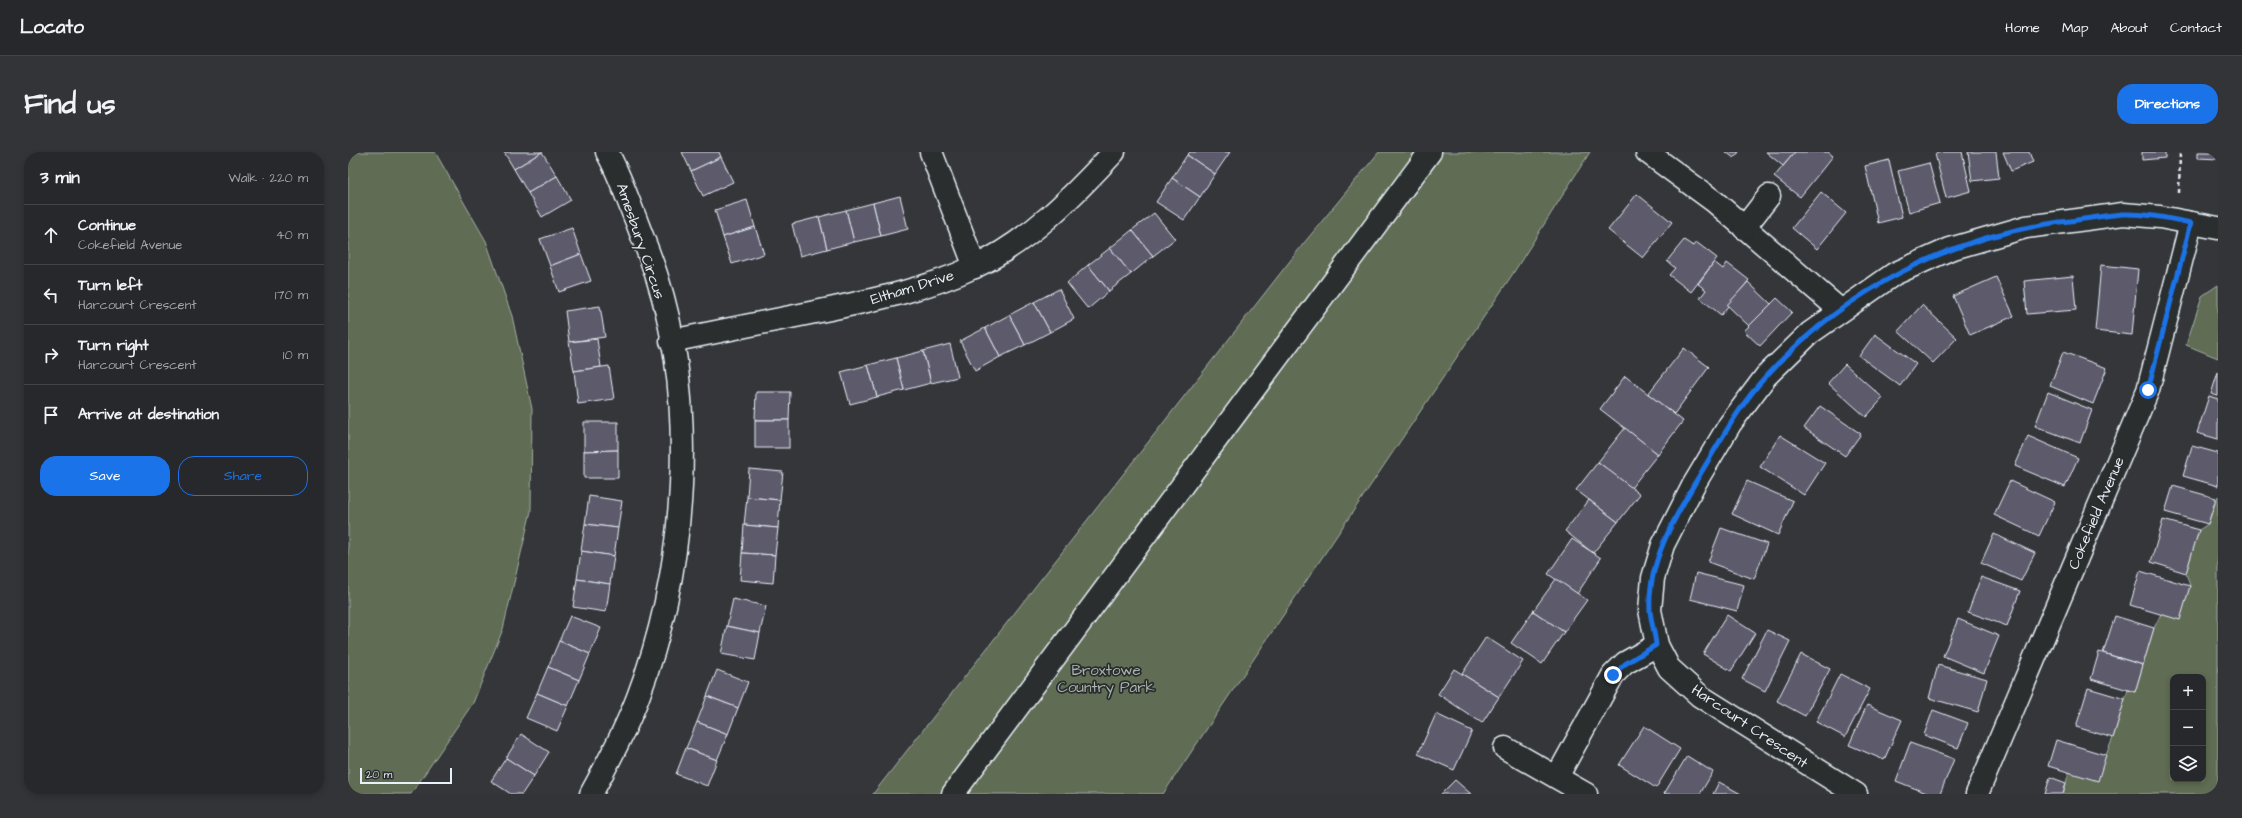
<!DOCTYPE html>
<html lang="en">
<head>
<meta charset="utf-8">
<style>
  :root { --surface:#27282c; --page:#333438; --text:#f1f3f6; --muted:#a4a6a9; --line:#434448; --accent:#1a73e8 }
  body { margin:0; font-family:"Architects Daughter",sans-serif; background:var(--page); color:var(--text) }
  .controls { position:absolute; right:12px; bottom:12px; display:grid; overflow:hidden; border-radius:8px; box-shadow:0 2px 6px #0003 }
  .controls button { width:36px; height:36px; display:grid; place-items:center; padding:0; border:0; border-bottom:1px solid var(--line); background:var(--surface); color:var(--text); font:20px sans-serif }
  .scale { position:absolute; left:12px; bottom:10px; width:92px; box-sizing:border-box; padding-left:4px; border:2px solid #e8f1f8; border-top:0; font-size:11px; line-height:14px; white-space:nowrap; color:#e8f1f8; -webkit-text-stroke:3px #2a2d2e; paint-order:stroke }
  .stop { position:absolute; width:12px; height:12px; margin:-9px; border:3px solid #1a73e8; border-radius:50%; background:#fff }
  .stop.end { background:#1a73e8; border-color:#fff; box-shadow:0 1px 4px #0008 }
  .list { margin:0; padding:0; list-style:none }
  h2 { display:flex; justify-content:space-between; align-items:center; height:52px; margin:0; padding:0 16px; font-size:17px }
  h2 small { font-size:13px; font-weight:400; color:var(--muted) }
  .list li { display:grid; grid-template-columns:26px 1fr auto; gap:12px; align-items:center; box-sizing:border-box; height:60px; padding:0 16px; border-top:1px solid var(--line) }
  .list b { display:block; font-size:15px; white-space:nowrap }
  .list p { margin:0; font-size:13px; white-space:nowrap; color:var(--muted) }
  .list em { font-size:13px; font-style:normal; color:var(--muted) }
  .actions { display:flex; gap:8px; padding:12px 16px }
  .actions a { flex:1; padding:9px 0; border:1px solid var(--accent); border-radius:16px; text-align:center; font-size:14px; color:var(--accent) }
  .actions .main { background:var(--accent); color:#fff }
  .icon { flex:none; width:22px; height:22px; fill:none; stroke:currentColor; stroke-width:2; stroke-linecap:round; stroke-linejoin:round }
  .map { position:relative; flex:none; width:1870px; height:642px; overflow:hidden; border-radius:16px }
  header { display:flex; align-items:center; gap:24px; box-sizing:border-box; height:56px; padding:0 20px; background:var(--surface); border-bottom:1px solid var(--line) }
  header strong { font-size:19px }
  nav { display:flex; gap:22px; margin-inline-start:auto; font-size:14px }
  .intro { display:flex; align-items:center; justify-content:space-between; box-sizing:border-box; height:96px; padding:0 24px }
  h1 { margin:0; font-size:28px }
  .button { padding:10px 18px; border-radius:16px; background:var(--accent); color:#fff; font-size:14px; font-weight:700 }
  main { display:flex; gap:24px; padding:0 24px }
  aside { flex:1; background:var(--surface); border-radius:16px; box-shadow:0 2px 6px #0003 }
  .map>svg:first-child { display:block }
  .green { fill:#606c53; stroke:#a4aea6; fill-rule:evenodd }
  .building { fill:#5d5a6c; stroke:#e8f1f8 }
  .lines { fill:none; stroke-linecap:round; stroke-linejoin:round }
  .minor-casing { stroke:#e8f1f8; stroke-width:25 }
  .path { stroke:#e8f1f8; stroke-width:2.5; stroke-dasharray:4 3; stroke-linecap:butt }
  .minor { stroke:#2a2d2e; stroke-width:22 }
  .route { stroke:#1a73e8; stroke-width:5 }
  .labels { text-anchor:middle; stroke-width:3.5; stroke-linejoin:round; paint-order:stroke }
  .street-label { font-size:15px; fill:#e8f1f8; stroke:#2a2d2e }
  .park-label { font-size:15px; fill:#abb5ae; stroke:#2a2d2e }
</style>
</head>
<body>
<header>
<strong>Locato</strong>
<nav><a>Home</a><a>Map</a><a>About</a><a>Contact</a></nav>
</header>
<div class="intro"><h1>Find us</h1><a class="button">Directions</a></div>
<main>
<aside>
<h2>3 min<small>Walk · 220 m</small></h2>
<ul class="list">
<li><svg class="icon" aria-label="ahead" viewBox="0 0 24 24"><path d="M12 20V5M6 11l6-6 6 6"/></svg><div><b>Continue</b><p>Cokefield Avenue</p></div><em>40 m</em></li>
<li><svg class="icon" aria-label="left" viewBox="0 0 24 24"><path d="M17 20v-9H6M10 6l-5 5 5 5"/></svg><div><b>Turn left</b><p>Harcourt Crescent</p></div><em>170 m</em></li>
<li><svg class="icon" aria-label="right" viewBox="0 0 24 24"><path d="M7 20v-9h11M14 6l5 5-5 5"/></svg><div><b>Turn right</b><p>Harcourt Crescent</p></div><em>10 m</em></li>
<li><svg class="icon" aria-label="arrive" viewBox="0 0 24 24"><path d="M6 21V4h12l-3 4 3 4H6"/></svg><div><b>Arrive at destination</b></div></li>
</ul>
<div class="actions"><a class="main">Save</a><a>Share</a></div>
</aside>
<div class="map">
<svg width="1870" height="642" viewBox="0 0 1870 642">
  <rect width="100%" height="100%" fill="#34363a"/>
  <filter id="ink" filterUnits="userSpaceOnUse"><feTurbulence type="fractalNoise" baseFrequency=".025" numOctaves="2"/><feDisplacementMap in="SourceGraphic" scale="8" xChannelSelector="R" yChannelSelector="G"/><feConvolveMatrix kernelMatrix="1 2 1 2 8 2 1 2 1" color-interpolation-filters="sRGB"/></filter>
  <g filter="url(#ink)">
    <g class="green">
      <polygon points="0,0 87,0 138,89 164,164 184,257 183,359 155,477 125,551 63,642 0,642"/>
      <polygon points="1031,0 1242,0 1164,123 815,642 525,642 956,91"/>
      <polygon points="1870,133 1870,206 1838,193 1854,144"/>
      <path d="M1870 344V642H1715L1721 620 1758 603 1765 586 1780 538 1787 540 1806 476 1813 462 1832 467 1842 434 1838 421 1851 378 1860 372ZM1825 525H1855V627H1825Z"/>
    </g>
    <g class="building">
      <polygon points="156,0 194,0 166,17"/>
      <polygon points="194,0 209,24 180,41 166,17"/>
      <polygon points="334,0 371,0 373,5 343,19"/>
      <polygon points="842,0 882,0 867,22 839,3"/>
      <polygon points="1378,0 1391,0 1386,6"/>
      <polygon points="1418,0 1447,0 1435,14"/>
      <polygon points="1447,0 1480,0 1485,4 1452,45 1426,25"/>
      <polygon points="1594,0 1614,0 1623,39 1598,46 1587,2"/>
      <polygon points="1620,0 1648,0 1651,26 1624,29"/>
      <polygon points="1655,0 1681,0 1685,10 1663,19"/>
      <polygon points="1794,0 1817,0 1817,6 1794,8"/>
      <polygon points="1850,0 1870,0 1870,7 1850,6"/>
      <polygon points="839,3 867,22 852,45 824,26"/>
      <polygon points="373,5 385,30 355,44 343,19"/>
      <polygon points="1541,8 1554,65 1530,71 1517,14"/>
      <polygon points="1581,11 1592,51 1561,60 1550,19"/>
      <polygon points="209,24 223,48 194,65 180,41"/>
      <polygon points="824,26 852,45 836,68 808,50"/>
      <polygon points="1473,40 1498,61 1469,97 1444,76"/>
      <polygon points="1289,42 1324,70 1295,106 1260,78"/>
      <polygon points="552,44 560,77 533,84 525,51"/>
      <polygon points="399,48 407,75 375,85 367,58"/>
      <polygon points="525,51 533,84 506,90 498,58"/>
      <polygon points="498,58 506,90 479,97 471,65"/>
      <polygon points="806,61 827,87 805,104 784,78"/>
      <polygon points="471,65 479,97 452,104 444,72"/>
      <polygon points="407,75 416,102 384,112 375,85"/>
      <polygon points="224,76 233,102 202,114 192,87"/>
      <polygon points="784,78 805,104 783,122 762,96"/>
      <polygon points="1336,88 1345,94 1348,90 1369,106 1343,140 1321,123 1327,116 1319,109"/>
      <polygon points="762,96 783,122 761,139 740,113"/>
      <polygon points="233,102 243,129 211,140 202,114"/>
      <polygon points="1366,110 1375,117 1379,111 1401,128 1373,163 1352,146 1358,138 1350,132"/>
      <polygon points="740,113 761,139 740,157 719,131"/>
      <polygon points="1753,113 1790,117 1784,183 1747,179"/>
      <polygon points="1725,124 1728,158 1679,162 1676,129"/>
      <polygon points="1648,125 1666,164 1622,183 1605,144"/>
      <polygon points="1400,130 1423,152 1401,174 1379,153"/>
      <polygon points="711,137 726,167 702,180 686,150"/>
      <polygon points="1429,146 1444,160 1412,194 1396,179"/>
      <polygon points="686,150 702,180 677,193 661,163"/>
      <polygon points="1574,153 1609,186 1585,211 1550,179"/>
      <polygon points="252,154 257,185 221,190 217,159"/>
      <polygon points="661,163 677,193 652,205 637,176"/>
      <polygon points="637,176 652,205 627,219 612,189"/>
      <polygon points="1527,182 1568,212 1552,234 1511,204"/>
      <polygon points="249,187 253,215 226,219 221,190"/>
      <polygon points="602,192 610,225 583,231 575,199"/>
      <polygon points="1336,196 1361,215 1326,262 1300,242"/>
      <polygon points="575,199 583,231 556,238 548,206"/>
      <polygon points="1715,200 1759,216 1745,252 1702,234"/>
      <polygon points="548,206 556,238 529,245 520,213"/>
      <polygon points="1497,212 1535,246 1518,265 1480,231"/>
      <polygon points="520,213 529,245 502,252 493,220"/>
      <polygon points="261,214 266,247 230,252 226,219"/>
      <polygon points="1870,220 1870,244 1863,242"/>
      <polygon points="1277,224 1335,269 1310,302 1252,257"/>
      <polygon points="408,240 442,240 441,268 407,268"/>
      <polygon points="1700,240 1744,258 1732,291 1687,274"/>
      <polygon points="1861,244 1870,247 1870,287 1849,281"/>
      <polygon points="1472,254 1513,282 1497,304 1456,276"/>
      <rect x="407" y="268" width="34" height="28"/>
      <polygon points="236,270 270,270 270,298 236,299"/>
      <polygon points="1277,276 1310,302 1283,336 1250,310"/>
      <polygon points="1432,283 1477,311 1456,343 1412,315"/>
      <polygon points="1680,284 1730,306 1717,335 1667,314"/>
      <polygon points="1844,294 1870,301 1870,334 1835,324"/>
      <polygon points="270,298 270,326 236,326 236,299"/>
      <polygon points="1250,310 1292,342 1270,370 1228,338"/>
      <polygon points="401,317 435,320 432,348 399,345"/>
      <polygon points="1399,329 1445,349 1430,383 1384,362"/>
      <polygon points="1662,329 1707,350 1691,384 1646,363"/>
      <polygon points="1825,334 1868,346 1860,372 1817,360"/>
      <polygon points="241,344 274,349 270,376 237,372"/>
      <polygon points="399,345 432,348 430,376 396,373"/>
      <polygon points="1241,348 1270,370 1245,401 1217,379"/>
      <polygon points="1815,368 1851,378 1838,421 1803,410"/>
      <polygon points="237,372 270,376 266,404 233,399"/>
      <polygon points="396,373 430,376 427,403 394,401"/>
      <polygon points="1373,376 1419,392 1406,427 1360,410"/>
      <polygon points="1646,382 1687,401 1673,429 1633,411"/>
      <polygon points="1224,387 1253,406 1229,442 1200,422"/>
      <polygon points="233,399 266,404 262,432 229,427"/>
      <polygon points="394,401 427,403 425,431 392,428"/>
      <polygon points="1792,419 1842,434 1832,468 1782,453"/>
      <polygon points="1348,421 1396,433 1389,459 1342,447"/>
      <polygon points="1633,425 1672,439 1659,474 1620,460"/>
      <polygon points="229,427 262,432 258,460 225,455"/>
      <polygon points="1208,427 1239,448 1216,480 1185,459"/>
      <polygon points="385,447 418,454 412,481 379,474"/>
      <polygon points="1185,459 1216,480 1194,512 1163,491"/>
      <polygon points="1379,463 1407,481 1383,519 1355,502"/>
      <polygon points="222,464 253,476 242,502 211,489"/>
      <polygon points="1767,464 1806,476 1795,513 1755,501"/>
      <polygon points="1610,467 1651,484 1636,521 1595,504"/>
      <polygon points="379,474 412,481 407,508 373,502"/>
      <polygon points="1419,478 1442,489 1417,539 1394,527"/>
      <polygon points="1138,485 1175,509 1151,545 1114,522"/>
      <polygon points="211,489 242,502 231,528 200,515"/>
      <polygon points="1751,500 1795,513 1787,540 1743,527"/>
      <polygon points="1453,502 1482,517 1457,564 1429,549"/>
      <polygon points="1590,513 1639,527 1630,560 1581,546"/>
      <polygon points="200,515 231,528 220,554 189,541"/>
      <polygon points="1106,517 1151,545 1134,571 1090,542"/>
      <polygon points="369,518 400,530 390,556 359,544"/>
      <polygon points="1492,522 1522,537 1497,585 1468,570"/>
      <polygon points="1740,536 1777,547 1765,586 1728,575"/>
      <polygon points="189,541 220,554 209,579 178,566"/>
      <polygon points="359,544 390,556 380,582 349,570"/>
      <polygon points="1519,553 1554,568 1536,608 1501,593"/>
      <polygon points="1585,558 1620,571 1610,596 1576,583"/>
      <polygon points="1088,562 1124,579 1106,618 1070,602"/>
      <polygon points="349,570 380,582 369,608 338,596"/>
      <polygon points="1296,574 1332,597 1308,636 1271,613"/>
      <polygon points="173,582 201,600 186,624 158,606"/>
      <polygon points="1708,588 1758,603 1750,629 1700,614"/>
      <polygon points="1562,591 1606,607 1592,642 1581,642 1548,629"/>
      <polygon points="338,596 369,608 359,634 328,622"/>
      <polygon points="1339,604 1365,620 1352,642 1316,642"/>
      <polygon points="158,606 186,624 174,642 163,642 143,629"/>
      <polygon points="1702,625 1718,631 1715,642 1697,642"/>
      <polygon points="1107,628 1123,642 1093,642"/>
      <polygon points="1371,630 1393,642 1365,642"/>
    </g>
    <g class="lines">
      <defs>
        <g id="minor">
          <polyline points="583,0 627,115"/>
          <polyline points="1299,0 1367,50 1492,158"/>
          <polyline points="1396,76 1421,44"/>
          <path d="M323 189C373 179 423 169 472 159 525 148 577 138 626 115 681 90 725 44 766 0"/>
          <polyline points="1157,596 1238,642"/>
          <polyline points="1209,625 1265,523 1277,511 1309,493"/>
          <path d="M243 642C260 611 277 579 290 545 338 419 350 254 309 125 303 106 295 87 288 68 279 46 271 21 259 0"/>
          <polyline points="605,642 1082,0"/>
          <polyline points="1508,642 1352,544 1321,516 1309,493 1302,458 1305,426 1315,393 1345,334 1382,272 1418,224 1462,181 1546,122 1602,97 1678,75 1775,62 1812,65 1870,76"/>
          <polyline points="1629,642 1800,238 1843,71"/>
        </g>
      </defs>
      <use href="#minor" class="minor-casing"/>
      <polyline class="path" points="1831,41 1832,0"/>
      <use href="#minor" class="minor"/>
    </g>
  </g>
  <g class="lines" filter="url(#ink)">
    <path class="route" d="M1265 523 1277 512 1308 493C1307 481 1303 470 1302 458 1299 408 1330 360 1354 319 1374 286 1393 251 1419 223 1498 138 1598 86 1712 70 1732 68 1753 64 1774 62 1796 61 1821 66 1843 71L1800 238"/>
  </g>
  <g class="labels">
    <g class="street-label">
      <text transform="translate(293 89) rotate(71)" y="5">Amesbury Circus</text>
      <text transform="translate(564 135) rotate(-17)" y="5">Eltham Drive</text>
      <text transform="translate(1748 361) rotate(-67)" y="5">Cokefield Avenue</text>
      <text transform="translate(1402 574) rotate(34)" y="5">Harcourt Crescent</text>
    </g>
    <g class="park-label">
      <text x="758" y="523">Broxtowe<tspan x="758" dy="17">Country Park</tspan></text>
    </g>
  </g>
</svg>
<div class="controls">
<button>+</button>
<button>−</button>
<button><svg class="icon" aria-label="layers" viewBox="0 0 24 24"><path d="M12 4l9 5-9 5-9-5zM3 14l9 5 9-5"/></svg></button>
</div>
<div class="scale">20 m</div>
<div class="stop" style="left:1800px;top:238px"></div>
<div class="stop end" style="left:1265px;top:523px"></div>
</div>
</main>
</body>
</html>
